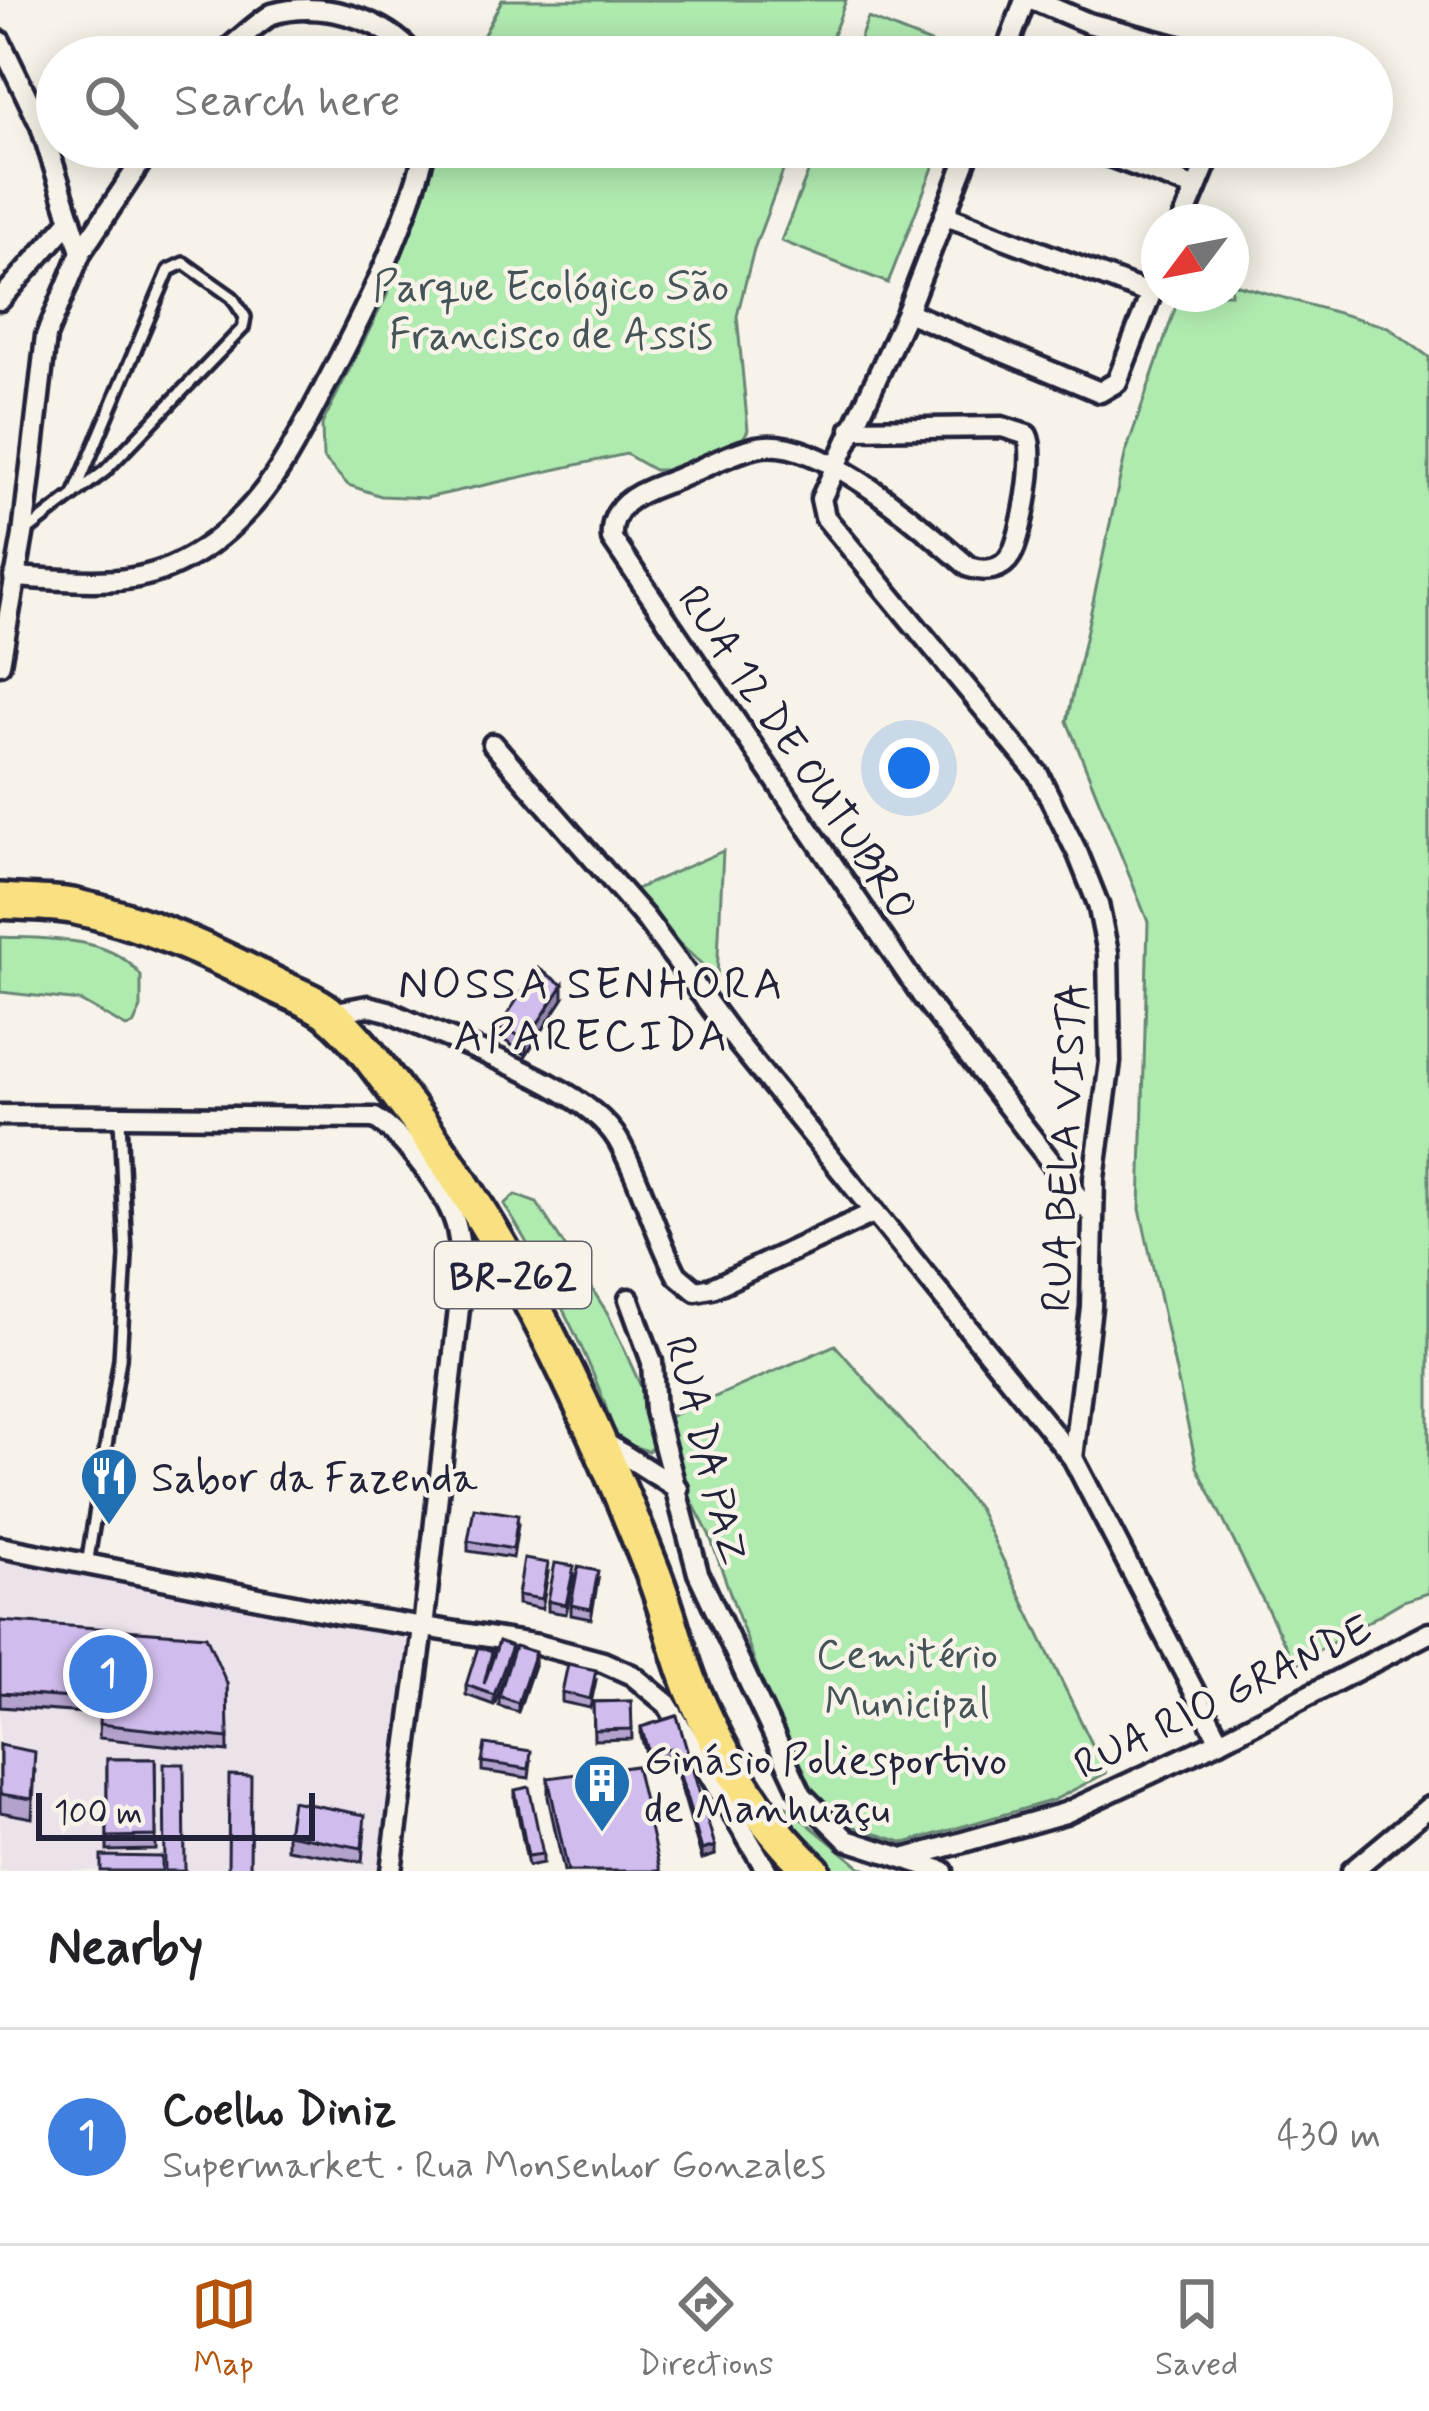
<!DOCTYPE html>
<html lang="en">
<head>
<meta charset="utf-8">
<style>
  :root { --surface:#fff; --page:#f2f2f2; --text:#202124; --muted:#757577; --line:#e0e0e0; --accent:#b45309 }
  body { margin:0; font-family:Mynerve,sans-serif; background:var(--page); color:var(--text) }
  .compass { position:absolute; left:1141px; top:204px; width:108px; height:108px; border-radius:50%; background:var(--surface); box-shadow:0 6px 30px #0003; rotate:238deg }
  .scale { position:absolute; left:36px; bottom:30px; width:279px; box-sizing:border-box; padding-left:12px; border:6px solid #22223b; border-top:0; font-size:33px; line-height:42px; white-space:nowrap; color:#22223b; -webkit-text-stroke:9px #f7f3e8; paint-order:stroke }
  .you { position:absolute; left:909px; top:768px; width:42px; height:42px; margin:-30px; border:9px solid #fff; border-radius:50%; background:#1a73e8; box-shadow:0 0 0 18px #1a73e833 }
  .badge { display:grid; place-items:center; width:78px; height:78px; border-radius:50%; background:var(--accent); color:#fff; font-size:39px; font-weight:700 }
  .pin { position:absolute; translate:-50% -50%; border:6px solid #fff; box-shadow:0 3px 12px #0006 }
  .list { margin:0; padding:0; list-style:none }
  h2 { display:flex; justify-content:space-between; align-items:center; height:156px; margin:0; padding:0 48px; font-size:51px }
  h2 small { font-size:39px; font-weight:400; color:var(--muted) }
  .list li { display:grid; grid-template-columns:78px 1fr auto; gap:36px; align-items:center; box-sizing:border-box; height:216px; padding:0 48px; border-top:3px solid var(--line) }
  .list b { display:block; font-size:45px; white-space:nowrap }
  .list p { margin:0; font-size:39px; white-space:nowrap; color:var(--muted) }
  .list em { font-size:39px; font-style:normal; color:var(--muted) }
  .icon { flex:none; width:66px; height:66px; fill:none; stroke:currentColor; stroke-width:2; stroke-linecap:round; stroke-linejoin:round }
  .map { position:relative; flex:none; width:1429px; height:1871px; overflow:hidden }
  .search { position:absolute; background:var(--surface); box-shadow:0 6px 30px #0003; left:36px; right:36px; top:36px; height:132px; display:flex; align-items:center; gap:30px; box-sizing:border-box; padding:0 42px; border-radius:66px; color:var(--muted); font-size:45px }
  .sheet { height:372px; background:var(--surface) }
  nav { display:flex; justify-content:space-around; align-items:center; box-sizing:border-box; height:168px; border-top:3px solid var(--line); background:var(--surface); font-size:33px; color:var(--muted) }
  nav a { display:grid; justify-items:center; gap:6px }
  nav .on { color:var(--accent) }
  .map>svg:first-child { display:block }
  .built { fill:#ebe2ea }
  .green { fill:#afeaaf; stroke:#688675; stroke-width:3 }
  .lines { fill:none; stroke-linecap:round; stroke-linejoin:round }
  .lane-casing { stroke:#22223b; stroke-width:18 }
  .street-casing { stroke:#22223b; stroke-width:27 }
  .highway-casing { stroke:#22223b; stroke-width:42 }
  .lane { stroke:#f7f3e8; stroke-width:9 }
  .street { stroke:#f7f3e8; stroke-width:18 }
  .highway { stroke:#f9e181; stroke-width:33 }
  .wall { fill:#b3a2cc; stroke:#22223b; stroke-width:3 }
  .shaded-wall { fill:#9284a6; stroke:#22223b; stroke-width:3 }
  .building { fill:#d0bced; stroke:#22223b; stroke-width:3 }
  .labels { text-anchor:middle; stroke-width:9; stroke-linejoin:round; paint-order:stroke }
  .shield { fill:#f7f3e8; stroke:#62616f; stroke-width:3 }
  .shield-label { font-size:39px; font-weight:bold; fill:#22223b }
  .park-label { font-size:42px; fill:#455458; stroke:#f7f3e8 }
  .street-label { font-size:42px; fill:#22223b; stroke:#f7f3e8 }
  .poi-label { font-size:42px; fill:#22223b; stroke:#f7f3e8; text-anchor:start }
  .neighbourhood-label { font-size:45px; letter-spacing:3px; fill:#22223b; stroke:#f7f3e8 }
</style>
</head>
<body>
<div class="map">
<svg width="1429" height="1871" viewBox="0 0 1429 1871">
  <rect width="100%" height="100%" fill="#f7f3e8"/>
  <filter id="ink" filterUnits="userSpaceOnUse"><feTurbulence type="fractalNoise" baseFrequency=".00833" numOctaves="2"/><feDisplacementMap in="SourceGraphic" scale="24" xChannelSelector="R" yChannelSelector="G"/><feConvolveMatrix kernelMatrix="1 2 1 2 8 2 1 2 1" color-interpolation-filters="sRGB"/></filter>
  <g filter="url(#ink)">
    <polygon class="built" points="0,1547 423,1628 391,1871 0,1871"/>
    <g class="green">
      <polygon points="502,0 846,0 825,57 472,57"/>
      <polygon points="868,18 966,57 853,57"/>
      <polygon points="433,147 792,147 754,249 737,316 748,430 741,442 665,470 654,470 626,454 426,498 381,496 348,485 323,458 322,424 386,297"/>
      <polygon points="818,147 941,147 888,283 781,241"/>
      <polygon points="1231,283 1388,327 1429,357 1429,1593 1403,1601 1295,1665 1197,1467 1140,1209 1148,922 1067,721 1125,455 1180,294 1231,294"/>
      <polygon points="723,851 717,978 625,894"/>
      <path d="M0 937C46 939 112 935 141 976V1008L133 1025 126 1027 80 1001 0 992Z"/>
      <path d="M515 1195 537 1203 608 1314 642 1389 656 1444 648 1451 616 1441C598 1368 543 1269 504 1204Z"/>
      <polygon points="835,1345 978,1508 1106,1773 1054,1800 905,1843 848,1825 805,1782 778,1727 709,1534 687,1492 666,1418"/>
      <polygon points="781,1802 859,1866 869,1871 828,1871 773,1807"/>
    </g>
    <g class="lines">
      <defs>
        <g id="lane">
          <polyline points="27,531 105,471 243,328 245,317 232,297 184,263 169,270 74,495"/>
          <polyline points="87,1565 120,1359 126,1256 120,1118"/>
        </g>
        <g id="street">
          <polyline points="1034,0 1088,23 1217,57"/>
          <polyline points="0,41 41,126 81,252 46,336 23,535 0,664"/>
          <path d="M219 57C236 43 253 26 272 14 321 0 384 18 416 57"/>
          <polyline points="1004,57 1025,0"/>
          <polyline points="971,147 907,312 821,499 825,517 1038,774 1078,854 1098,904 1108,953 1110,1062 1094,1178 1091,1307 1073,1458"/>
          <polyline points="1085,147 1196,188"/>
          <polyline points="947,216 1150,294"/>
          <polyline points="1182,222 1213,147"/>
          <polyline points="81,252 151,147"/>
          <polyline points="0,300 71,220"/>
          <polyline points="907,312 1100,392 1117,382 1159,273"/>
          <path d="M851 429 1002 427 1027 435C1037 454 1022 537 1011 555 1002 571 984 572 969 567 924 529 819 433 757 447 725 454 694 474 663 484 635 494 609 507 612 539L923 997 1092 1215"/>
          <path d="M14 577C68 580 127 589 177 564 202 552 224 535 243 515 278 480 299 435 322 392 364 313 404 234 426 147"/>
          <polyline points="493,744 645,918 737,1042 1073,1458 1220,1741"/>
          <path d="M330 1013 368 1006 388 1011C448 1042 585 1083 618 1140 642 1182 654 1232 677 1275L696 1291 712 1288 875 1212"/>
          <path d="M0 1115 375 1118C404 1137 446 1191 456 1225 460 1240 461 1257 463 1273L423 1628 391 1871"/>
          <polyline points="629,1299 652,1362 655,1411 698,1573 802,1795 847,1840 943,1871"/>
          <polyline points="601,1440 678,1489"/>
          <polyline points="0,1547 335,1613 539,1645 603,1662 632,1675 667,1704 767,1871"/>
          <polyline points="907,1858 1065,1813 1220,1741 1429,1633"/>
          <polyline points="1352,1871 1429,1807"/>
        </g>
        <path id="highway" d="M0 901C24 903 49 902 72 906 144 921 211 952 275 985 293 994 317 1002 331 1015 360 1039 384 1076 407 1106 513 1246 588 1408 652 1570 668 1610 677 1652 693 1691 721 1756 760 1823 813 1871"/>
      </defs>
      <use href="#lane" class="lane-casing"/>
      <use href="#street" class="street-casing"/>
      <use href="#highway" class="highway-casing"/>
      <use href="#lane" class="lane"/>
      <use href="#street" class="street"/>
      <use href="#highway" class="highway"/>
    </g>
    <g class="wall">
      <polygon points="563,999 526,1055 501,1038 501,1024"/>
      <polygon points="518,1525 513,1558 468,1551 468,1541"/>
      <polygon points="548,1573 542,1609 518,1604 518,1595"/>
      <polygon points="574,1576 566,1614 548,1611 548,1601"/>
      <polygon points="598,1580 591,1619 571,1615 571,1605"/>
      <polygon points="0,1621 227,1684 228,1752 99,1738 100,1714 0,1707"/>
      <polygon points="512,1655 494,1705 466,1695 466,1685 492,1662"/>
      <polygon points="535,1662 518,1712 499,1706 499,1696"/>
      <polygon points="596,1680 590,1708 562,1702 562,1692"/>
      <polygon points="631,1701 632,1739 594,1740 593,1702"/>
      <polygon points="677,1716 715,1855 702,1859 672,1757 649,1764 641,1736 641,1727"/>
      <polygon points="0,1745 35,1770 32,1818 0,1812"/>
      <polygon points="107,1759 155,1759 156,1850 107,1851"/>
      <polygon points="531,1761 529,1778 482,1771 482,1762"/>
      <polygon points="548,1778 660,1871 564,1871 548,1797"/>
      <polygon points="515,1790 543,1854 543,1863 528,1866 515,1799"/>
      <polygon points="365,1829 362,1862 287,1849 287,1834"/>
    </g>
    <g class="shaded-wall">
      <polygon points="563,985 563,999 526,1055 526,1041"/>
      <polygon points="512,1646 512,1655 494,1705 494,1695"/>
      <polygon points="535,1652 535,1662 518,1712 518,1703"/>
      <polygon points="672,1748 672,1757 649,1764 649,1754"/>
      <polygon points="715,1846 715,1855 702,1859 702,1850"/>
    </g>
    <g class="building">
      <polygon points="538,968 563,985 526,1041 501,1024"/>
      <polygon points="474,1508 518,1515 513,1549 468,1541"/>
      <polygon points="524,1559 548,1563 542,1599 518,1595"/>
      <polygon points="555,1563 574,1566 566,1605 548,1601"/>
      <polygon points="578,1567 598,1571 591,1609 571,1605"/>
      <polygon points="0,1621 206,1636 227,1684 228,1738 99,1724 101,1700 0,1693"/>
      <polygon points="499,1641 512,1646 494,1695 466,1685 478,1647 492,1652 484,1684"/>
      <polygon points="515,1646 535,1652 518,1703 499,1696"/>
      <polygon points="568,1664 596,1670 590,1699 562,1692"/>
      <polygon points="631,1701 632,1729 594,1730 593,1702"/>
      <polygon points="677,1716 715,1846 702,1850 672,1748 649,1754 641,1727"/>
      <polygon points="485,1744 531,1751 529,1769 482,1762"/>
      <polygon points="0,1745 35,1752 32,1799 0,1794"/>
      <polygon points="107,1759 155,1759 156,1836 107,1837"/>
      <polygon points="164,1764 184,1764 185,1871 165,1871"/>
      <polygon points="636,1766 660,1871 568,1871 548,1778"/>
      <polygon points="229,1775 251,1776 250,1871 228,1871"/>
      <polygon points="529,1787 543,1854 528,1856 515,1790"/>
      <polygon points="292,1801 365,1815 362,1848 287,1834"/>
      <polygon points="101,1856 162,1857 162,1871 101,1871"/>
    </g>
  </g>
  <defs>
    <symbol id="restaurant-pin" viewBox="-11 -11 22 30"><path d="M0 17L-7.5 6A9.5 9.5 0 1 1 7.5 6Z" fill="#1f6fb2" stroke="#f7f3e8"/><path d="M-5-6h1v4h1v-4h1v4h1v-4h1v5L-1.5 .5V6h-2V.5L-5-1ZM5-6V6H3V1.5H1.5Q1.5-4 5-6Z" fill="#fff"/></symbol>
    <symbol id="building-pin" viewBox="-11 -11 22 30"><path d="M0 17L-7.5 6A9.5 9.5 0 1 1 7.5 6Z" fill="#1f6fb2" stroke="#f7f3e8"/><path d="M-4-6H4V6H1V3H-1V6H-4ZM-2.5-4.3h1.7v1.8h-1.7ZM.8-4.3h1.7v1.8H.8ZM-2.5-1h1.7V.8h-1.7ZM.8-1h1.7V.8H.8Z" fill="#fff"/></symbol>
  </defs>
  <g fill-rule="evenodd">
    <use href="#restaurant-pin" x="76" y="1443" width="66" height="90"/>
    <use href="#building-pin" x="569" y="1750" width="66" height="90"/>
  </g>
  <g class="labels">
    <rect class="shield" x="435" y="1242" width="156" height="66" rx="9"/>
    <g class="shield-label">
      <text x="513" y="1289">BR-262</text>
    </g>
    <g class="park-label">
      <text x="551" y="300">Parque Ecológico São<tspan x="551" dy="48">Francisco de Assis</tspan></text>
      <text x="907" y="1668">Cemitério<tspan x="907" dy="48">Municipal</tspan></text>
    </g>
    <g class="street-label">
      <text transform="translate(799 752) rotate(56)" y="15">RUA 12 DE OUTUBRO</text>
      <text transform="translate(1063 1147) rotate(-87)" y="15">RUA BELA VISTA</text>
      <text transform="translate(708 1450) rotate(76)" y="15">RUA DA PAZ</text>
      <text transform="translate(1222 1695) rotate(-26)" y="15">RUA RIO GRANDE</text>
    </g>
    <g class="poi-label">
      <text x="151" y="1491">Sabor da Fazenda</text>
      <text x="644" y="1774">Ginásio Poliesportivo<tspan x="644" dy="48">de Manhuaçu</tspan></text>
    </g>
    <g class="neighbourhood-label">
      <text x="592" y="998">NOSSA SENHORA<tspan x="592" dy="52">APARECIDA</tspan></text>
    </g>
  </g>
</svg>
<svg class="compass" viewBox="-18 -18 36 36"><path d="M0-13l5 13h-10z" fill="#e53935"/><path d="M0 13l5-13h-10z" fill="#757577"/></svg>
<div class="scale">100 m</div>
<div class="you"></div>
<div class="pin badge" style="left:108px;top:1674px;background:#3f7fe0">1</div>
<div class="search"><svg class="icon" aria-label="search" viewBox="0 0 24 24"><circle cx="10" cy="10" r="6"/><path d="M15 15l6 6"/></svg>Search here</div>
</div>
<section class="sheet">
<h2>Nearby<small></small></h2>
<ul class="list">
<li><span class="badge" style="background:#3f7fe0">1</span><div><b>Coelho Diniz</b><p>Supermarket · Rua Monsenhor Gonzales</p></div><em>430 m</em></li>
</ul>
</section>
<nav>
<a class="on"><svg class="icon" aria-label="map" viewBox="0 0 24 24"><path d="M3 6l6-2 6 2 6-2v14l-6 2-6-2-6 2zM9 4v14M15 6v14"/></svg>Map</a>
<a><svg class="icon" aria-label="directions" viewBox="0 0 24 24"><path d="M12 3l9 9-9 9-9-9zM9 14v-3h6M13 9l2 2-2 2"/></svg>Directions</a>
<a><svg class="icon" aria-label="saved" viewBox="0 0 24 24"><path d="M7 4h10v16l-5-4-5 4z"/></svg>Saved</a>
</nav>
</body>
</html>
